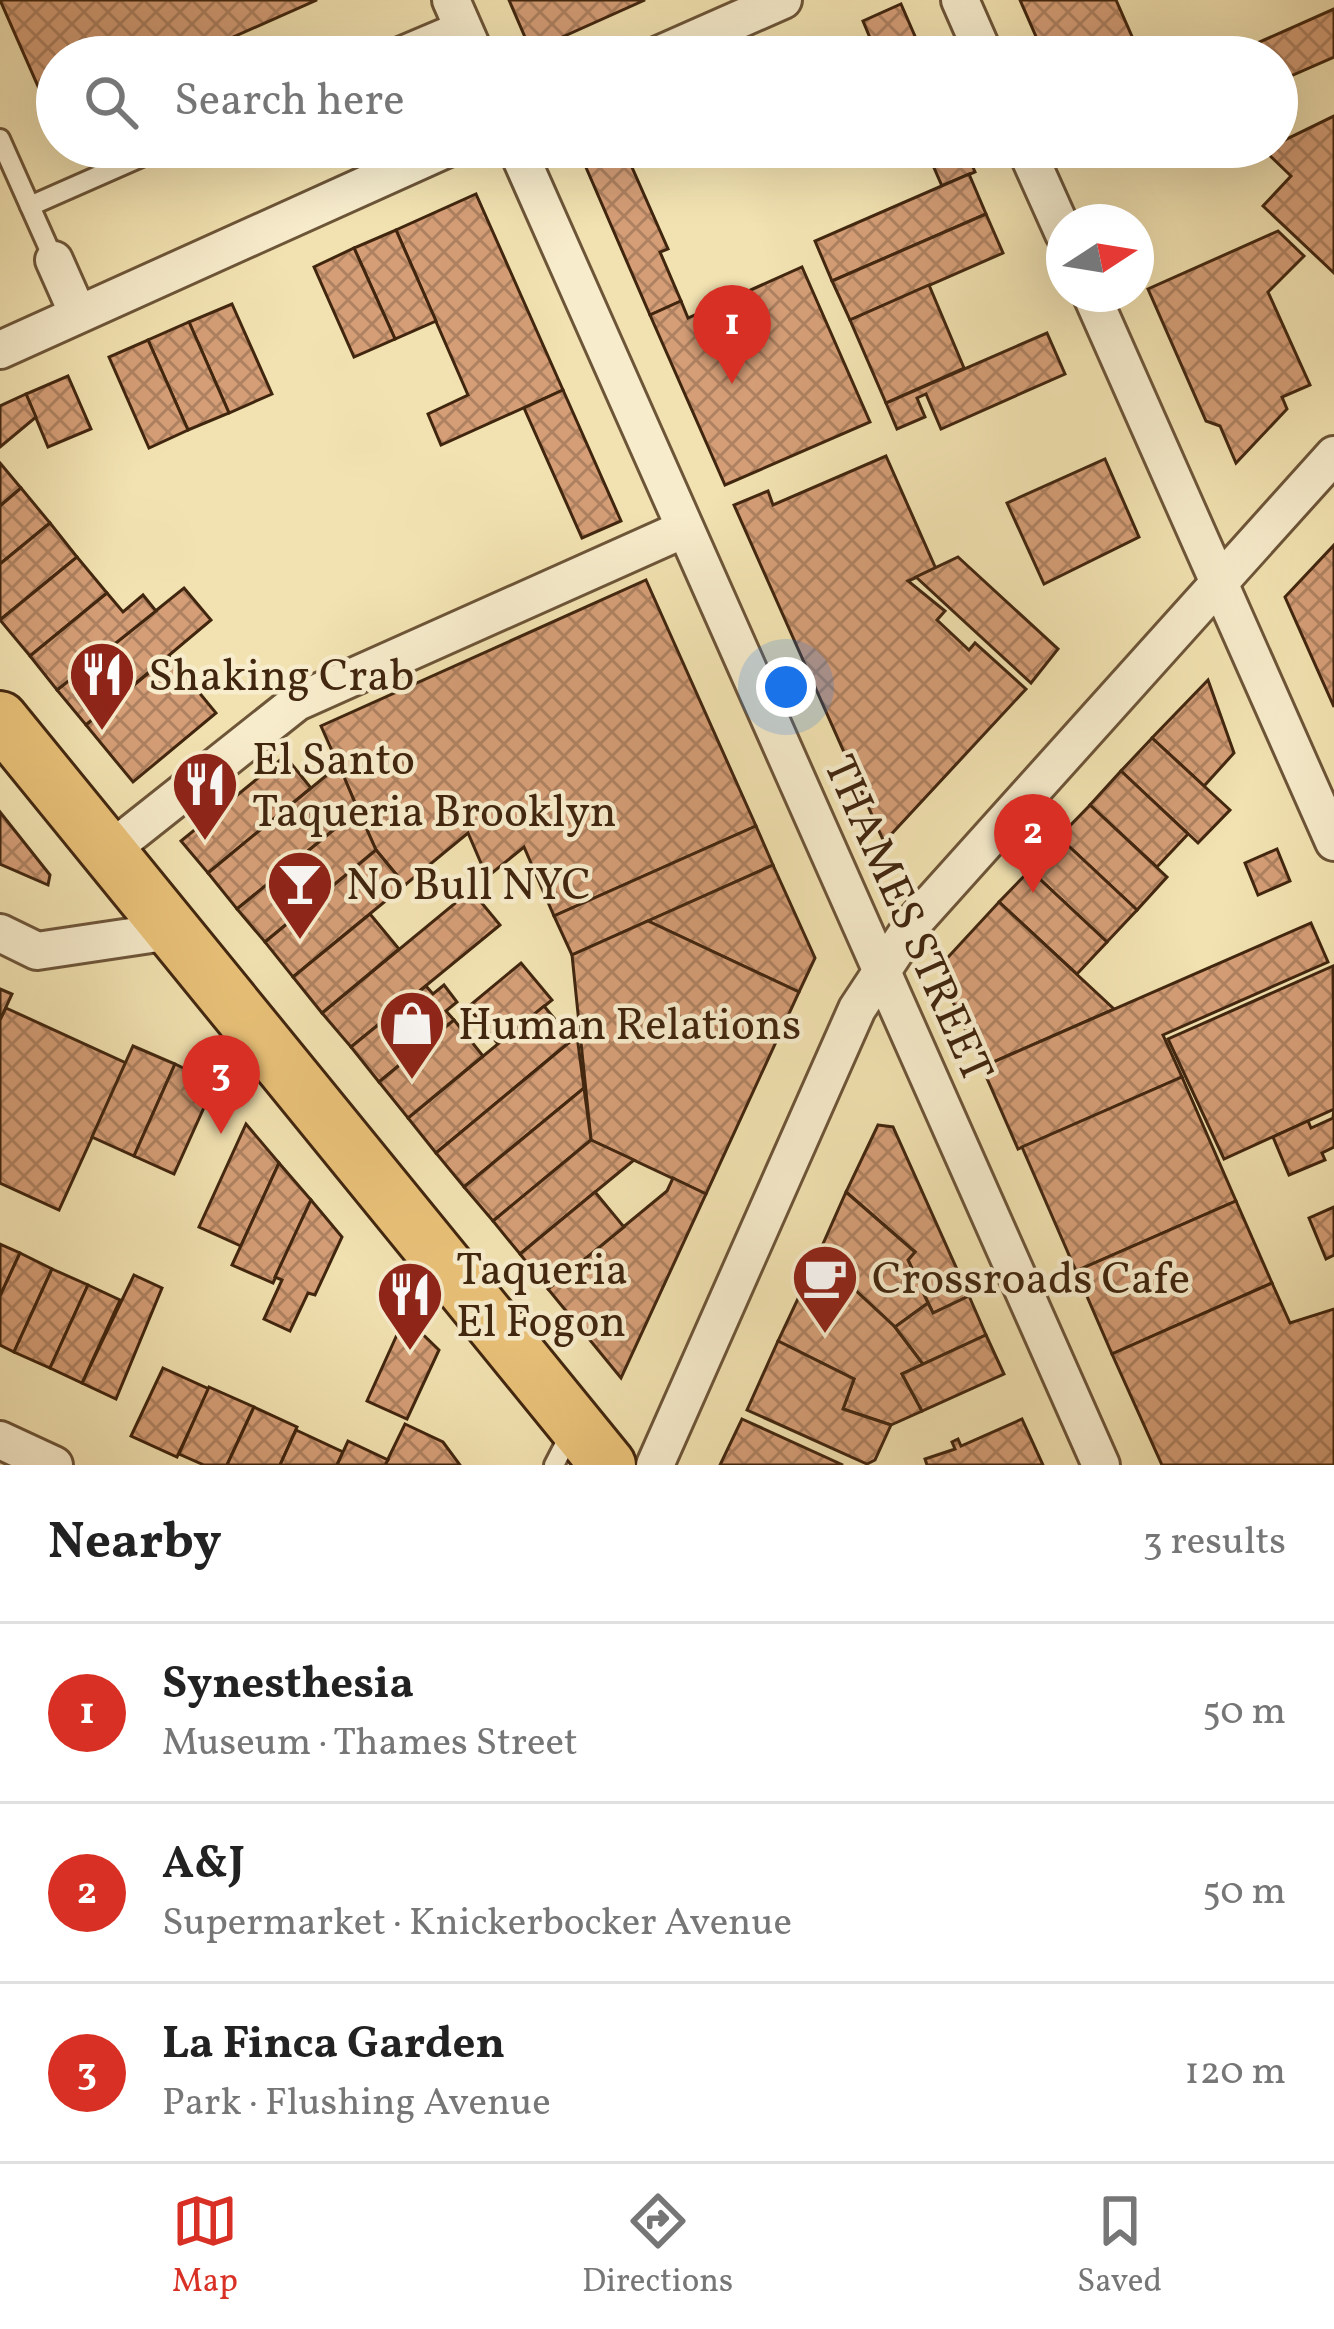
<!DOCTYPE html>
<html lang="en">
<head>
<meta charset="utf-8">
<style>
  :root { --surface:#fff; --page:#f6f6f6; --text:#222; --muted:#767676; --line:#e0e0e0; --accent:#d93025 }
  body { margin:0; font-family:Vollkorn,serif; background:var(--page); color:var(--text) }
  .compass { position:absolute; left:1046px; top:204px; width:108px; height:108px; border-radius:50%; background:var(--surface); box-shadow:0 12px 48px #0002; rotate:78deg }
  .you { position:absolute; left:786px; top:687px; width:42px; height:42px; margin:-30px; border:9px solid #fff; border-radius:50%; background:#1a73e8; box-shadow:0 0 0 18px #1a73e833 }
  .badge { display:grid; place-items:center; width:78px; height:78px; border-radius:50%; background:var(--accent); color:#fff; font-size:39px; font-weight:700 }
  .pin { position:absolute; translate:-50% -99px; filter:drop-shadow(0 3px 6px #0008) }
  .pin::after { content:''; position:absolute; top:63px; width:42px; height:36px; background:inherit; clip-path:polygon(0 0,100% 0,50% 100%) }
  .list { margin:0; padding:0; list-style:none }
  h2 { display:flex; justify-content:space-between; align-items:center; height:156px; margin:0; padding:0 48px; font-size:51px }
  h2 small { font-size:39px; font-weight:400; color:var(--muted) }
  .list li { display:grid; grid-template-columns:78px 1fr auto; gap:36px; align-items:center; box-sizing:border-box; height:180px; padding:0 48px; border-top:3px solid var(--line) }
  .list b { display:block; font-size:45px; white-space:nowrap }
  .list p { margin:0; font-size:39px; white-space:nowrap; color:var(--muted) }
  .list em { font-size:39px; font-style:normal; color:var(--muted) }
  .icon { flex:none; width:66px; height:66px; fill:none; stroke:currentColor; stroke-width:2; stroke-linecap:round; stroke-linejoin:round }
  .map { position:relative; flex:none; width:1334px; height:1465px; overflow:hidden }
  .search { position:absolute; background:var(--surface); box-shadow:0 12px 48px #0002; left:36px; right:36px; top:36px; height:132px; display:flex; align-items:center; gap:30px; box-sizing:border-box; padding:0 42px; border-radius:66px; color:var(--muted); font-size:45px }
  .sheet { height:696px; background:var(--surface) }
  nav { display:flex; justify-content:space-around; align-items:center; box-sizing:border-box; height:168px; border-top:3px solid var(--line); background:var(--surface); font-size:33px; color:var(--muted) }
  nav a { display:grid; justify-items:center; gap:6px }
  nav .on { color:var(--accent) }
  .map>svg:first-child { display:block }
  .building { fill:url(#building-cross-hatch); stroke:#41260f; stroke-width:3 }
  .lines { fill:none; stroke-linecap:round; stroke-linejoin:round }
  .lane-casing { stroke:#6d5538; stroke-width:24 }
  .street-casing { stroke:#6d5538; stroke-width:42 }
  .primary-casing { stroke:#41260f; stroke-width:60 }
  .lane { stroke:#f7eccc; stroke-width:18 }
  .street { stroke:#f7eccc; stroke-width:36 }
  .primary { stroke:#e9c178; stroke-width:54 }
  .labels { text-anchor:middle; stroke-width:9; stroke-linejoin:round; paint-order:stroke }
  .poi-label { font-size:45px; fill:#41260f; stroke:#f7eccc; text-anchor:start }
  .street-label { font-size:45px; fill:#41260f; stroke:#f7eccc }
</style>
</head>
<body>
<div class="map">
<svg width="1334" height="1465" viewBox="0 0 1334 1465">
  <defs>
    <pattern id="building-cross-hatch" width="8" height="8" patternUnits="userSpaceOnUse" patternTransform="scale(3)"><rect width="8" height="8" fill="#d59e77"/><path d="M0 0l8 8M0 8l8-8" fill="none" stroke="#ae8160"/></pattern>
  </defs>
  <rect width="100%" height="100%" fill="#f2e2b1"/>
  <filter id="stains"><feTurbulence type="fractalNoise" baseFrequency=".00167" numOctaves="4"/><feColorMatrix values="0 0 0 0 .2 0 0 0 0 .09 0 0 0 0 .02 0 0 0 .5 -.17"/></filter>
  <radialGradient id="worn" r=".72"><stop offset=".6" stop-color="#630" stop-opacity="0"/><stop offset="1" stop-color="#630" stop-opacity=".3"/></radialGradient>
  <g class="building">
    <polygon points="0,0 317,0 188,57 57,57 57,115 52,118"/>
    <polygon points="509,0 645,0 531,51"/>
    <polygon points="1020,0 1116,0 1141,57 1045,57"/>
    <polygon points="901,4 924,57 878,57 863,21"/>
    <polygon points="1334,9 1334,57 1277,82 1277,57 1239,57 1237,52"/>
    <polygon points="820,40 827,57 781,57"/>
    <polygon points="1334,116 1334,273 1263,206 1291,176 1264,150"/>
    <polygon points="584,147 623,147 668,249 660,252 681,301 650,315 578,149"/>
    <polygon points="925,147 964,147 975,172 942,186"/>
    <polygon points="1085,147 1132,147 1093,165"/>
    <polygon points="969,174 986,214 832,281 815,241"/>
    <polygon points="476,194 563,390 441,445 428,414 468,395 396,230"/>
    <polygon points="986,214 1003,253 850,320 832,281"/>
    <polygon points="396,230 436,321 395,339 354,248"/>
    <polygon points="1278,231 1304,256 1268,292 1310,385 1282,397 1287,409 1236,463 1220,426 1206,421 1148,289"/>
    <polygon points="354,248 395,339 354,357 314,267"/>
    <polygon points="802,267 870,422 725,485 650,315 681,301 688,318"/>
    <polygon points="929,285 964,368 886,403 850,320"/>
    <polygon points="232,304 272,394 229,413 189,322"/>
    <polygon points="189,322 229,413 188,430 148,340"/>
    <polygon points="1047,333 1065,374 941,429 926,394 917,398 925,417 897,429 886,403"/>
    <polygon points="148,340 188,430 149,448 109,357"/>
    <polygon points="68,376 91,429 48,447 26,394"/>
    <polygon points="563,390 621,521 582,538 524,408"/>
    <polygon points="26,394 36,417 0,447 0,406"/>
    <polygon points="886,456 936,569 908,581 945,611 937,620 969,650 975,643 1026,689 884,842 734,505 768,491 773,505"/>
    <polygon points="1105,459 1139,537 1044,584 1007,503"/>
    <polygon points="0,463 21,488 0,506"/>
    <polygon points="21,488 50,523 0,564 0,506"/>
    <polygon points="50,523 77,557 0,620 0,564"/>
    <polygon points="1334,545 1334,707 1285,597"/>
    <polygon points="77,557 107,593 30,656 0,620"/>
    <polygon points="958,557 1058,649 1031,683 916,577"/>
    <polygon points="646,580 756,826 554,916 524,847 487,877 468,833 405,885 376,850 321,726"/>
    <polygon points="184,588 211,620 86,725 57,690"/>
    <polygon points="107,593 123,612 143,595 156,611 57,690 30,656"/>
    <polygon points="169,656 216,713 133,782 86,725"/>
    <polygon points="1208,680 1234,753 1204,786 1152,738"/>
    <polygon points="1152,738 1230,810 1198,843 1121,771"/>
    <polygon points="285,756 311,788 208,873 181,841"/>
    <polygon points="339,765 358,810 237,909 208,873"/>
    <polygon points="1121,771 1188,834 1157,867 1090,805"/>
    <polygon points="1090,805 1167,877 1137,910 1059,837"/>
    <polygon points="358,810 376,850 265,942 237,909"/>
    <polygon points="0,812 50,875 48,885 0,864"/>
    <polygon points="756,826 773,865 572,955 554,916"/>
    <polygon points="1059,837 1137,910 1107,942 1030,870"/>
    <polygon points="1277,849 1290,881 1258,895 1245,863"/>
    <polygon points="376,850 405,885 293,977 265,942"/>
    <polygon points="773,865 815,958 799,992 648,921"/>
    <polygon points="1030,870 1107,942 1077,974 999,902"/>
    <polygon points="471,890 500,925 351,1047 322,1013"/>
    <polygon points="999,902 1114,1009 982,1067 938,968"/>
    <polygon points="370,914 399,949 322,1013 293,977"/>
    <polygon points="648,921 799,992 706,1194 591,1140 572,955"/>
    <polygon points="1311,923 1328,962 1163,1035 1182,1077 1018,1149 982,1067"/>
    <polygon points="521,963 552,1000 498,1044 468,1007"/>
    <polygon points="1333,966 1334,1109 1224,1159 1168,1039"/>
    <polygon points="444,985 457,1002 446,1011 454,1020 379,1082 351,1047 426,986 433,994"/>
    <polygon points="0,989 12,994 0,1020"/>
    <polygon points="544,1006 572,1040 436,1153 408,1118"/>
    <polygon points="6,1008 126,1063 59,1210 0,1183 0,1020"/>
    <polygon points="454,1020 483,1056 408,1118 379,1082"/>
    <polygon points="577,1036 584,1088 464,1187 436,1153"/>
    <polygon points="133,1046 175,1064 134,1156 92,1137"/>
    <polygon points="175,1064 215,1083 174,1174 134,1156"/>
    <polygon points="1182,1077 1236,1201 1076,1271 1022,1147"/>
    <polygon points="584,1088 591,1140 493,1221 464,1187"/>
    <polygon points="1334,1109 1334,1147 1322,1153 1325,1160 1289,1175 1273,1137 1308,1121 1311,1128 1333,1118"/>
    <polygon points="246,1124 279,1163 241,1246 199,1227"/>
    <polygon points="878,1125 893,1127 969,1296 933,1313 908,1260 915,1252 846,1192"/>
    <polygon points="591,1140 634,1160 520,1254 493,1221"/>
    <polygon points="279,1163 311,1200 273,1283 232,1265"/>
    <polygon points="673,1178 706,1194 621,1378 548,1289 667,1191"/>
    <polygon points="595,1192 624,1227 548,1289 520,1254"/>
    <polygon points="846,1192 915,1252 908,1260 928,1303 895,1327 854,1289 811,1271"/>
    <polygon points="311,1200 342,1237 315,1295 308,1293 290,1331 264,1319 282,1280 275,1277"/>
    <polygon points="1236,1201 1272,1283 1112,1354 1076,1271"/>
    <polygon points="1334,1207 1334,1255 1326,1259 1309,1218"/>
    <polygon points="0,1244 20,1253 0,1296"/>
    <polygon points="20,1253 52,1269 14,1352 0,1345 0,1296"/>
    <polygon points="52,1269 88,1285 50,1368 14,1352"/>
    <polygon points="811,1271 854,1289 895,1327 923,1364 902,1374 922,1411 891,1425 843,1409 854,1379 778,1341"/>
    <polygon points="134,1275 162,1288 116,1399 82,1383"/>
    <polygon points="1272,1283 1290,1323 1334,1309 1334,1465 1162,1465 1112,1354"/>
    <polygon points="88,1285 120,1300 82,1383 50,1368"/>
    <polygon points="969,1296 986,1335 923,1364 895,1327 928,1303 933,1313"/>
    <polygon points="405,1317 439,1350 407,1419 367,1401"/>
    <polygon points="986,1335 1004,1374 922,1411 902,1374"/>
    <polygon points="778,1341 854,1379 843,1409 891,1425 875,1460 867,1464 747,1410"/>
    <polygon points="163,1368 209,1389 177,1457 131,1436"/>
    <polygon points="209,1387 254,1407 227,1465 204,1465 179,1454"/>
    <polygon points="254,1407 297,1427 280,1465 227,1465"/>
    <polygon points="742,1419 843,1465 720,1465"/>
    <polygon points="1022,1419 1043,1465 927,1465 925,1459 955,1449 952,1442 958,1439 961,1446"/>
    <polygon points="405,1424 443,1442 460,1465 385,1465"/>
    <polygon points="296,1430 343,1452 337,1465 280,1465"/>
    <polygon points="348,1441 388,1460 385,1465 337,1465"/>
  </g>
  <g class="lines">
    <defs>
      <g id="lane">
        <polyline points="375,57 460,21"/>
        <polyline points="0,139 54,260"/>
        <polyline points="30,206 164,147"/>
        <polyline points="554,1465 571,1432"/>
      </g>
      <g id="street">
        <polyline points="451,0 476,57"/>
        <polyline points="960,0 985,57"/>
        <polyline points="654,57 783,0"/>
        <polyline points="516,147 1101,1465"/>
        <polyline points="1025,147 1064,234"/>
        <polyline points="54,260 78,314"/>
        <polyline points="1091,294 1334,842"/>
        <polyline points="0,350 450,147"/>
        <polyline points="108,852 297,702 684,529"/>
        <polyline points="0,933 37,951 171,931"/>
        <polyline points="0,1440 54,1465"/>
        <polyline points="655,1465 857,1009 915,921 1334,455"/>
      </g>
      <polyline id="primary" points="0,719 608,1465"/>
    </defs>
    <use href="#lane" class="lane-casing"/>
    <use href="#street" class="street-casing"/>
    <use href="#primary" class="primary-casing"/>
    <use href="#lane" class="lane"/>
    <use href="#street" class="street"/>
    <use href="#primary" class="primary"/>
  </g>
  <defs>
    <symbol id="restaurant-pin" viewBox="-11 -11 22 30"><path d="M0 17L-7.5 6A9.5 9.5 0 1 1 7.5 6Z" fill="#8f2418" stroke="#f7eccc"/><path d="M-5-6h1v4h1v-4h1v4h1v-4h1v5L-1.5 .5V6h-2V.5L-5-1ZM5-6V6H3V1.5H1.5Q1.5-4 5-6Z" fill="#fff"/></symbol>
    <symbol id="bar-pin" viewBox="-11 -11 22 30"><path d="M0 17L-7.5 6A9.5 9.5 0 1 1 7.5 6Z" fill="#8f2418" stroke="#f7eccc"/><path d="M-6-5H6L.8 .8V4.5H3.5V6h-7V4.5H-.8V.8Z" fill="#fff"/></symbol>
    <symbol id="shop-pin" viewBox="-11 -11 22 30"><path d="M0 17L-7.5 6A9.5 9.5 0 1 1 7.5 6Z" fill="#8f2418" stroke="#f7eccc"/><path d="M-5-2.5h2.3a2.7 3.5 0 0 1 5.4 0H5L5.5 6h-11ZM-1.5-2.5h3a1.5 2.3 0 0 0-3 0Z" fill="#fff"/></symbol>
    <symbol id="cafe-pin" viewBox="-11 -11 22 30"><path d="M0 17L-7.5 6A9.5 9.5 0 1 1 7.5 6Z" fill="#8f2418" stroke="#f7eccc"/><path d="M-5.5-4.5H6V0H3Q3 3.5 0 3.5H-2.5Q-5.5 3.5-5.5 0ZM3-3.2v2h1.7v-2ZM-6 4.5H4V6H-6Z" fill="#fff"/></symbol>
  </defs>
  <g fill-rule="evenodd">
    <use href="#restaurant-pin" x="64" y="636" width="76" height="104"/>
    <use href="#restaurant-pin" x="167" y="746" width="76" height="104"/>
    <use href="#bar-pin" x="262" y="845" width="76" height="104"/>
    <use href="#shop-pin" x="374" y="985" width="76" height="104"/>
    <use href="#cafe-pin" x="787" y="1239" width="76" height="104"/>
    <use href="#restaurant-pin" x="372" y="1256" width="76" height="104"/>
  </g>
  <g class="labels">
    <g class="poi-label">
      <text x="148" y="690">Shaking Crab</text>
      <text x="252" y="774">El Santo<tspan x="252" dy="52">Taqueria Brooklyn</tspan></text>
      <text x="346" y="899">No Bull NYC</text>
      <text x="458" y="1039">Human Relations</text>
      <text x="456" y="1284">Taqueria<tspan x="456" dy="52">El Fogon</tspan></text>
      <text x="872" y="1293">Crossroads Cafe</text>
    </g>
    <g class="street-label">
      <text transform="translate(910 918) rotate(66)" y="16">THAMES STREET</text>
    </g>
  </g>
  <rect width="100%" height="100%" filter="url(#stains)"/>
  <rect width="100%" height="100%" fill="url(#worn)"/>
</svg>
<svg class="compass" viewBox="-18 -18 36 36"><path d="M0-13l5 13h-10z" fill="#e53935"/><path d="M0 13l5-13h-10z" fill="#767676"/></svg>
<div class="you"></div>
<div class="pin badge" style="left:732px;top:384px">1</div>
<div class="pin badge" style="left:1033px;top:893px">2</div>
<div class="pin badge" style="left:221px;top:1134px">3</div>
<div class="search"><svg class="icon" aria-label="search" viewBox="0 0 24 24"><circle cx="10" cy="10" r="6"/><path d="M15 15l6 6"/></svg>Search here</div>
</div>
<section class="sheet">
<h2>Nearby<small>3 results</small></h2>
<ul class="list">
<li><span class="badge">1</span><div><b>Synesthesia</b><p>Museum · Thames Street</p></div><em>50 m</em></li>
<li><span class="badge">2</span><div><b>A&amp;J</b><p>Supermarket · Knickerbocker Avenue</p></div><em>50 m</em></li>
<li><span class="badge">3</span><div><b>La Finca Garden</b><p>Park · Flushing Avenue</p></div><em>120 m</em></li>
</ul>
</section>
<nav>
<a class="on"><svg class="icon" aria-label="map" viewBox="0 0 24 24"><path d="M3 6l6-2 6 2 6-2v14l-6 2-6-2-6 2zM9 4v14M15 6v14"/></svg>Map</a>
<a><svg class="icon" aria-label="directions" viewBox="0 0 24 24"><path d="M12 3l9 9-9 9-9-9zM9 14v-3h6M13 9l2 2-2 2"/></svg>Directions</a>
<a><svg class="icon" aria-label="saved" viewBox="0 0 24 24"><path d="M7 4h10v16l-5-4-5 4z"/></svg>Saved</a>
</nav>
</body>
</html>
